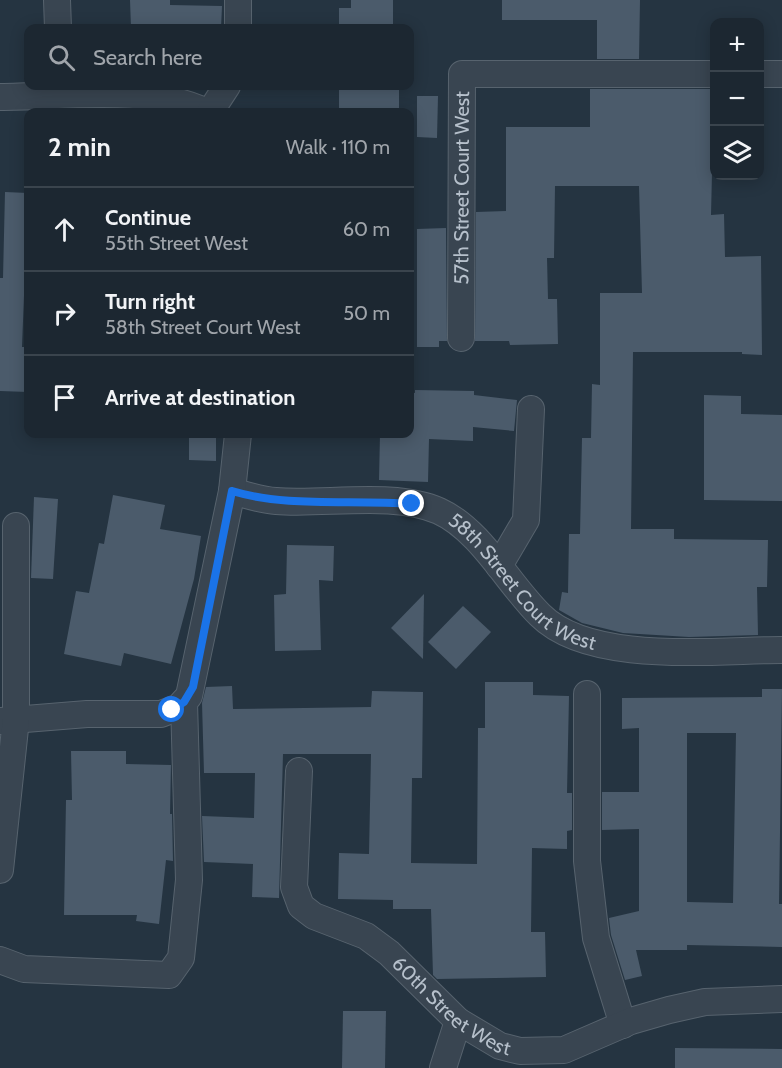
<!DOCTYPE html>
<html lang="en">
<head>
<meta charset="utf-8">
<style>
  :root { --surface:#1c2731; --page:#252f39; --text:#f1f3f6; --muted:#a0a5ab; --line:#3a444d }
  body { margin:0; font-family:Cabin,sans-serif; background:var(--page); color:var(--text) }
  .controls { position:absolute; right:18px; top:18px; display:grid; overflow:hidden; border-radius:12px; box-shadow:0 3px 15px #0003 }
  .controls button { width:54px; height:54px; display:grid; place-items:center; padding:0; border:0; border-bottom:2px solid var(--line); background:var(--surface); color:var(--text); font:30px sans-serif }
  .stop { position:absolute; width:18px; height:18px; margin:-14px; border:4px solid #1a73e8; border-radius:50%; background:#fff }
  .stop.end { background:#1a73e8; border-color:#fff; box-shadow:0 2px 6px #0008 }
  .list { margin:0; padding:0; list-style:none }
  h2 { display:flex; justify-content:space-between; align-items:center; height:78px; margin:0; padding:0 24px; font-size:26px }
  h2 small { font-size:20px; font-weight:400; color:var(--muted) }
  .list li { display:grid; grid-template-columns:39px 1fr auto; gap:18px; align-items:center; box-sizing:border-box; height:84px; padding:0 24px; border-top:2px solid var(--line) }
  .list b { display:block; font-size:22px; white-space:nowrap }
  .list p { margin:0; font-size:20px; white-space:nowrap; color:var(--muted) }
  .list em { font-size:20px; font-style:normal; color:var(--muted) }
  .icon { flex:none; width:33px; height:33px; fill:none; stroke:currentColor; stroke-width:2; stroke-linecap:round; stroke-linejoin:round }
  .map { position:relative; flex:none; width:782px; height:1068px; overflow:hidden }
  .search { position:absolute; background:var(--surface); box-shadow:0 3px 15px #0003; left:24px; top:24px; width:390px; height:66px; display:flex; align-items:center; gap:15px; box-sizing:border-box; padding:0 21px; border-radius:12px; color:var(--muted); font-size:22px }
  .panel { position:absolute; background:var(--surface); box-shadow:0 3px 15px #0003; left:24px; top:108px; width:390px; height:330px; border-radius:12px }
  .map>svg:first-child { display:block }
  .building { fill:#4b5b6b; fill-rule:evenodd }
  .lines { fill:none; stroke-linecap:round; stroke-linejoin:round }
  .minor-casing { stroke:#57636e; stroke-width:28 }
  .minor { stroke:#394551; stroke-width:26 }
  .route { stroke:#1a73e8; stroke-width:8 }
  .labels { text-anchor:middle; stroke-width:4.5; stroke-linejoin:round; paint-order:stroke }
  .street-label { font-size:20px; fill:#b6c0cb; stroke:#1e2a36 }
</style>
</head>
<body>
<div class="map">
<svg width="782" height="1068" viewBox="0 0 782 1068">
  <rect width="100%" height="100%" fill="#253441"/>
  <g class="building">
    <polygon points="130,0 170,0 170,5 222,6 221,28 131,28"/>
    <polygon points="351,0 393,0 393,28 339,28 339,8 351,8"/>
    <polygon points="502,0 640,0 639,59 597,59 597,20 502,20"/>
    <rect x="339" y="86" width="60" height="26"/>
    <polygon points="590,89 714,89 711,215 724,214 725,257 761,256 762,355 742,354 742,352 633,352 631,529 674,529 674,539 768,540 767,587 757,587 758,635 689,637 623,633 582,623 559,610 562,592 568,593 569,534 580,534 582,438 591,438 592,384 600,385 600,293 642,293 639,186 555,186 554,258 547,258 548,299 557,299 558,344 510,345 509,341 475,341 476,212 506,211 506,127 590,127"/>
    <polygon points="417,96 438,96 437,138 417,137"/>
    <polygon points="5,192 28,193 22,347 28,347 28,392 0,391 0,278 3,278"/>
    <polygon points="446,228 447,341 439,341 439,347 417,347 417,229"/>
    <polygon points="415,390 474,391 474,395 517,400 514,431 473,427 473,441 429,439 428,482 379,480 380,434 410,434 410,392 415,393"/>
    <polygon points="704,395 741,396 741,414 782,415 782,501 704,500"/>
    <polygon points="189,434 216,434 216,461 189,460"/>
    <polygon points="113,495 165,505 160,529 201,536 194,579 171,664 124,653 121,666 64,654 76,591 89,593 99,543 104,544"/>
    <polygon points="34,497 58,499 53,579 31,578"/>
    <polygon points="287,545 334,546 333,581 319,580 321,650 275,651 274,595 286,594"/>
    <polygon points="424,594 423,659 391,628"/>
    <polygon points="463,606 491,632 456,669 428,642"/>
    <polygon points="485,682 533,682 533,695 569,696 567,793 572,793 572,830 567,831 567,849 532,848 531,932 545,932 546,977 437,979 433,975 431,909 393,909 393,900 338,899 339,853 369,854 371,754 283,754 279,898 252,897 253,864 204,862 202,816 254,818 255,773 204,773 202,703 206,687 232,686 233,709 371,707 372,691 423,692 422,778 412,778 411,863 477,864 478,728 485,728"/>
    <path d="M762 689H782L779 904H782V947L687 945V950H636L642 976 625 980 611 935 609 918 639 911V829L602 830V792H639V728L622 729V698L762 697ZM687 733H736L733 903 687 902Z"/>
    <polygon points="71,751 126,751 126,764 171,765 170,814 172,814 173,861 166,860 159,924 136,921 137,915 64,915 66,800 72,800"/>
    <polygon points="343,1011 386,1011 385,1068 342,1068"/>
    <polygon points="675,1048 782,1049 782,1068 675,1068"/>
  </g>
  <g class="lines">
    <defs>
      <g id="minor">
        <polyline points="57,0 58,28"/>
        <polyline points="238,0 238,28"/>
        <polyline points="760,74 782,74"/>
        <path d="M0 97C63 97 149 84 206 112"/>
        <polyline points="210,112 227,86"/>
        <path id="s1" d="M461 338 462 74H714"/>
        <path id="s2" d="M232 491C246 495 261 500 276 501 324 505 395 491 439 511 481 530 508 584 540 615 590 665 715 650 782 650"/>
        <polyline points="499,566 526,520 531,409"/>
        <polyline points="587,694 587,861 596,938 623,1025"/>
        <polyline points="0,721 87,714 161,714 179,707 189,696 232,491 238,434"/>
        <path id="s3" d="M299 771 294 887 301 906 314 916 366 936 389 953 458 1021 500 1046 520 1051 564 1050 631 1021 669 1010 705 1002 782 999"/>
        <polyline points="0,870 16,719 16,526"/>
        <polyline points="0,960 24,969 169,975 181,958 189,880 184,702"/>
        <polyline points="443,1068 458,1021"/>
      </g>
    </defs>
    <use href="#minor" class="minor-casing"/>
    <use href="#minor" class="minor"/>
  </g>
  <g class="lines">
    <path class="route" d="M172 710 184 702 193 687 232 491C288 508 353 499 412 504"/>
  </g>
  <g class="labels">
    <g class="street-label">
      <text dy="7" stroke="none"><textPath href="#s1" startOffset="150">57th Street Court West</textPath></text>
      <text dy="7" stroke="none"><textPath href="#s2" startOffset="321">58th Street Court West</textPath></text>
      <text dy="7" stroke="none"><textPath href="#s3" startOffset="320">60th Street West</textPath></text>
    </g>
  </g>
</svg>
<div class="controls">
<button>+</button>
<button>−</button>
<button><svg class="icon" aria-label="layers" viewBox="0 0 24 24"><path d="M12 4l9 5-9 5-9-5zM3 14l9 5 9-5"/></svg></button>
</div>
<div class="stop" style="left:172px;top:710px"></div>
<div class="stop end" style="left:412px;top:504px"></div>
<div class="search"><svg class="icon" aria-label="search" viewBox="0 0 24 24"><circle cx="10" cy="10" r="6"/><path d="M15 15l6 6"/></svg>Search here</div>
<section class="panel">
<h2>2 min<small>Walk · 110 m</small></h2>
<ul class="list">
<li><svg class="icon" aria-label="ahead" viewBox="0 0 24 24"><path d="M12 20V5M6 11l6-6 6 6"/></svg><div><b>Continue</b><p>55th Street West</p></div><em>60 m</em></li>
<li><svg class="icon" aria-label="right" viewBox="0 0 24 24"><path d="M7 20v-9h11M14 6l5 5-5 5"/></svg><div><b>Turn right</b><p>58th Street Court West</p></div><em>50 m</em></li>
<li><svg class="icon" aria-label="arrive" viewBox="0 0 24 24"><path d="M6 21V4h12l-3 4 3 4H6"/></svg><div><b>Arrive at destination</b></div></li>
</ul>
</section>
</div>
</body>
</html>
